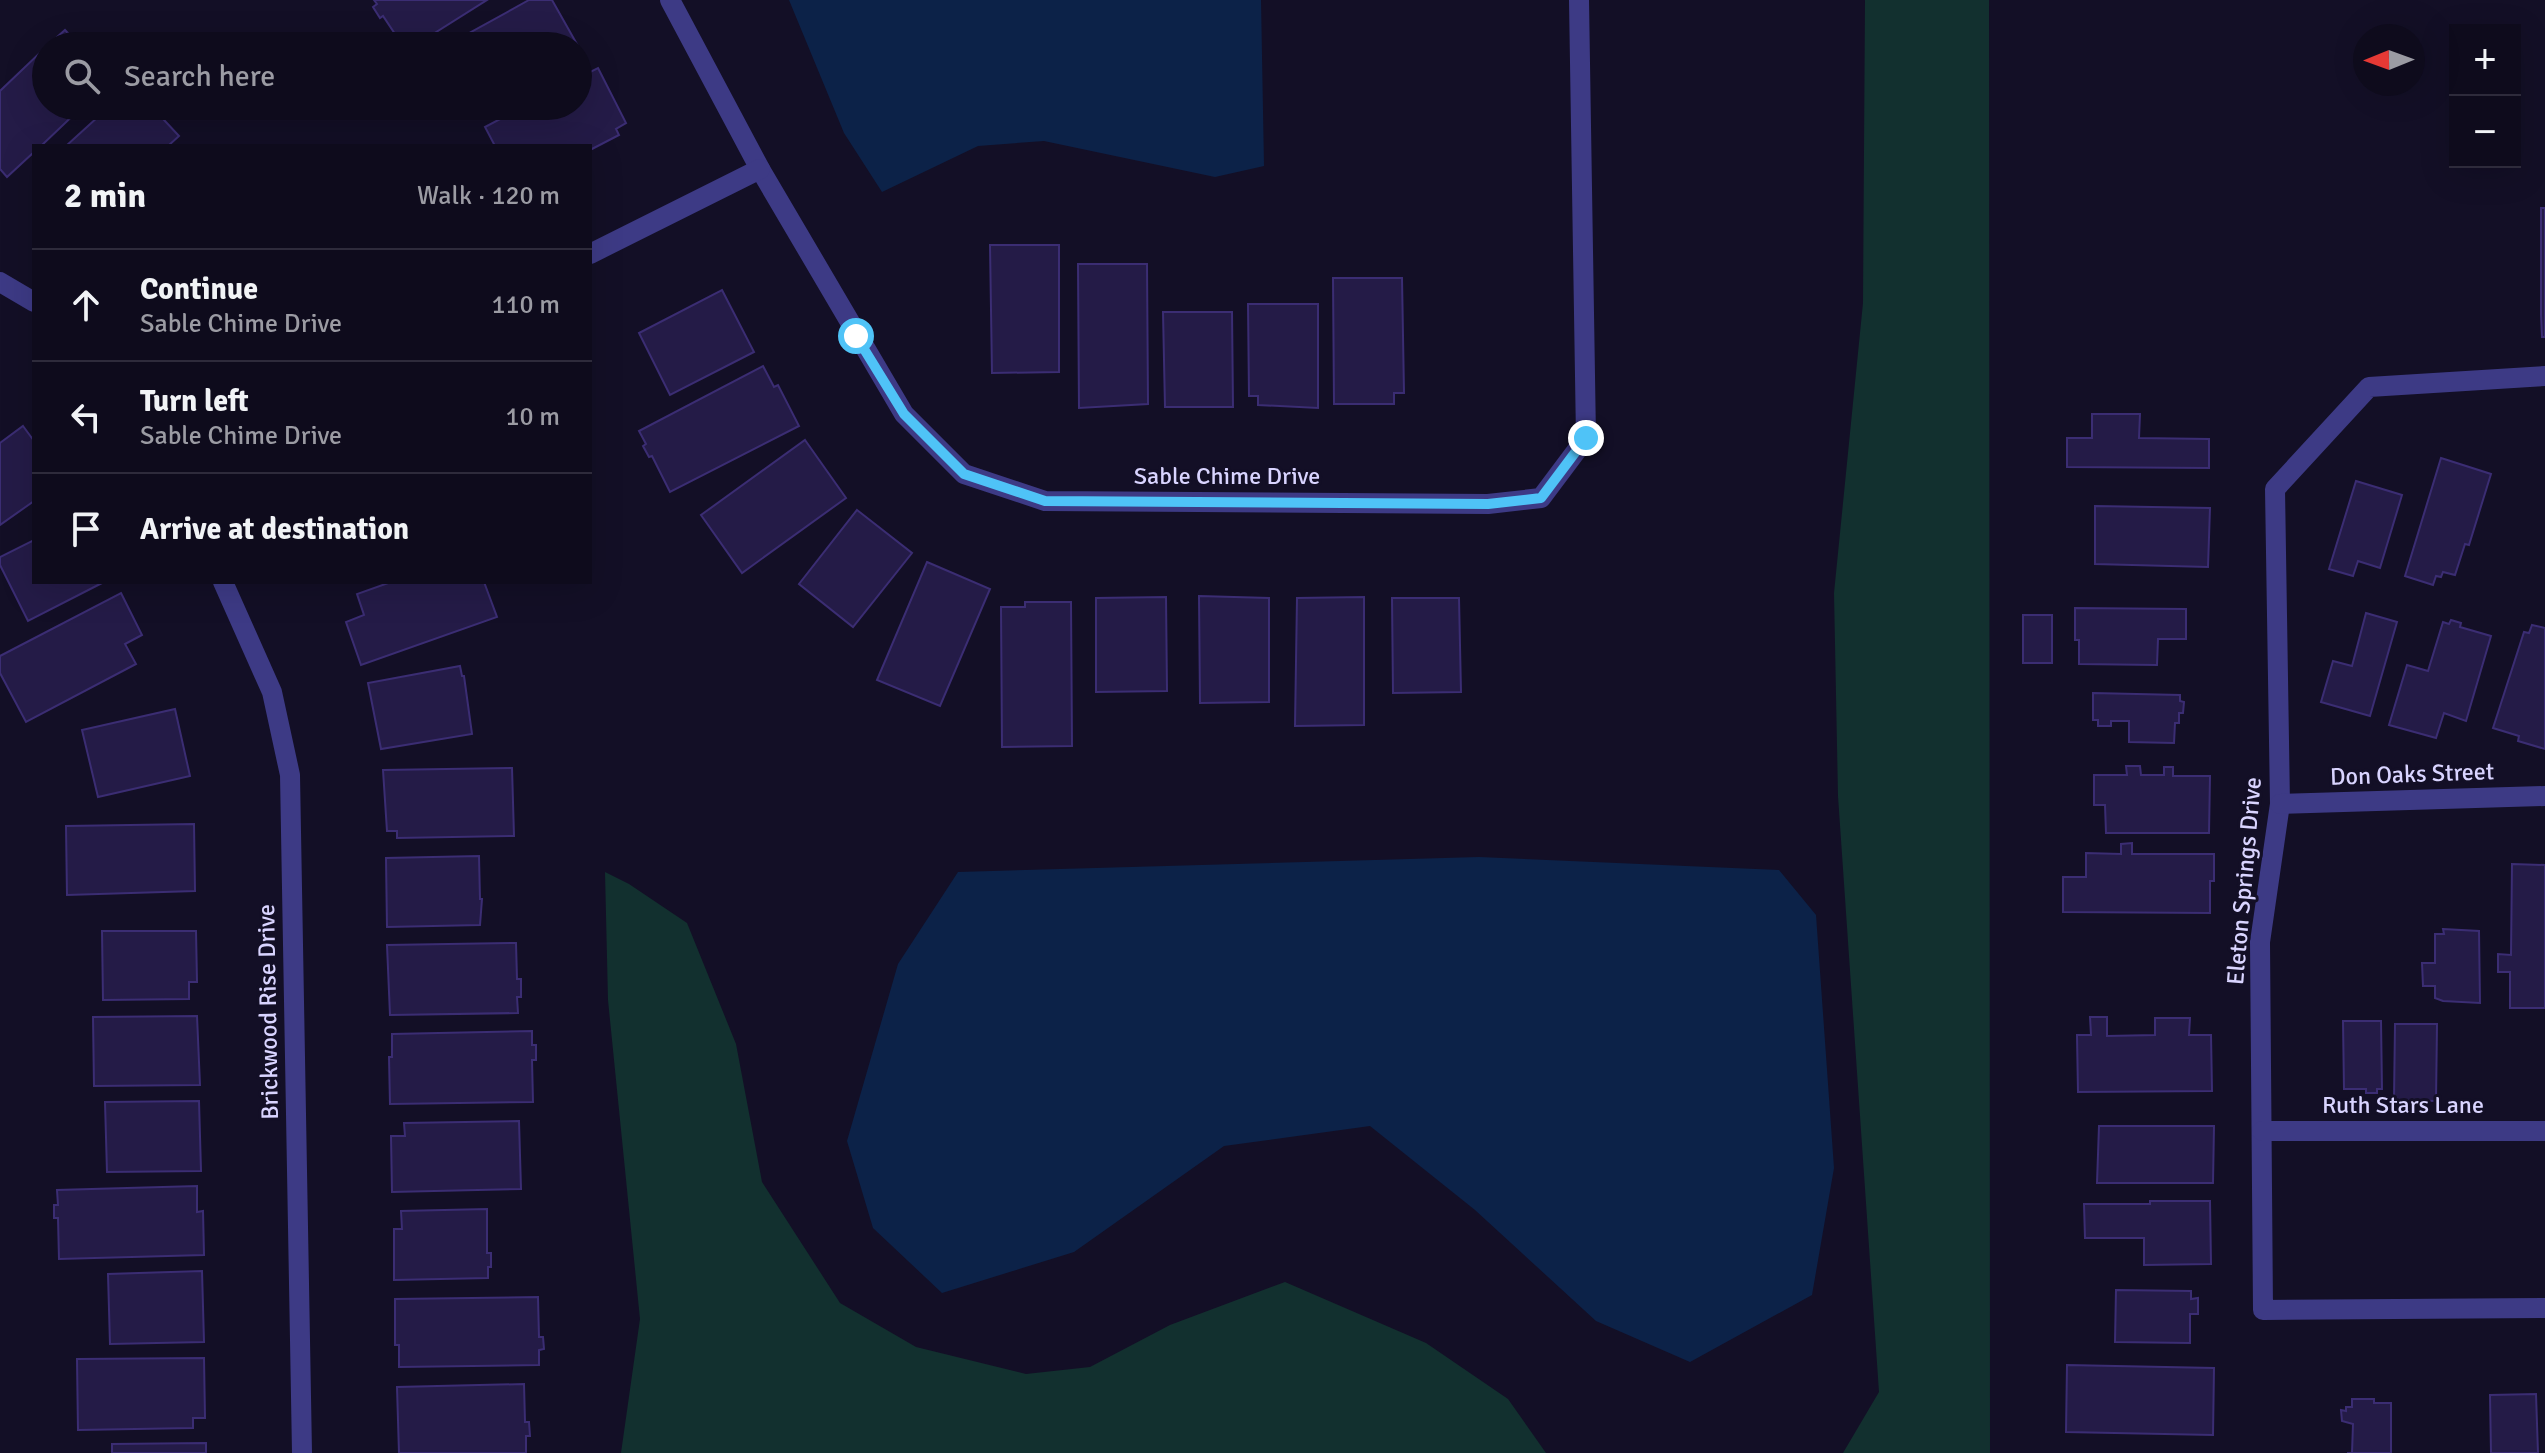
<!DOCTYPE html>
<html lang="en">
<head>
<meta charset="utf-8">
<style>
  :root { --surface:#0e0b1c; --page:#171425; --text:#f1f3f6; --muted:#9b9ba3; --line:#2e2b3b }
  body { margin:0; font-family:Signika,sans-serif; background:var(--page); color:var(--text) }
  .controls { position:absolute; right:24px; top:24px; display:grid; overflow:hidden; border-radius:0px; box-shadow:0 8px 32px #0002 }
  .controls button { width:72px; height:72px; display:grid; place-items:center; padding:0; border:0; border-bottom:2px solid var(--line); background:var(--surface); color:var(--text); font:40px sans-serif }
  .compass { position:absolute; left:2353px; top:24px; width:72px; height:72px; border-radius:50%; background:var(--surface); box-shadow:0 8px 32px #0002; rotate:269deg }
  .stop { position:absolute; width:24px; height:24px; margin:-18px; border:6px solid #4fc3f7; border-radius:50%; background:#fff }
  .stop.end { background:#4fc3f7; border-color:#fff; box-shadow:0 2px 8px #0008 }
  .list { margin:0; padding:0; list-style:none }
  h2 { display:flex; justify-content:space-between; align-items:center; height:104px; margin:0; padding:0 32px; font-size:34px }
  h2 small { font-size:26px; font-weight:400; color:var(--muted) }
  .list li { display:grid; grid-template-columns:52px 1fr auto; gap:24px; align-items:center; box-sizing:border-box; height:112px; padding:0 32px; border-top:2px solid var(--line) }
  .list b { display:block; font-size:30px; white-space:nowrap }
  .list p { margin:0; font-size:26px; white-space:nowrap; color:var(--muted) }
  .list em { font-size:26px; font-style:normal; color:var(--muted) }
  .icon { flex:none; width:44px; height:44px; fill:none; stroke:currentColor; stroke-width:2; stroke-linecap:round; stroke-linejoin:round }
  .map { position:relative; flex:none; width:2545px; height:1453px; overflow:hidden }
  .search { position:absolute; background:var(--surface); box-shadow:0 8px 32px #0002; left:32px; top:32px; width:560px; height:88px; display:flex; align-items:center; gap:20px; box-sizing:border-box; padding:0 28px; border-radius:44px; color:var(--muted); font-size:30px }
  .panel { position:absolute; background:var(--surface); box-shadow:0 8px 32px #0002; left:32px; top:144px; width:560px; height:440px; border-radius:0px }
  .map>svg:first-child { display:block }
  .green { fill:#12302f }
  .water { fill:#0c2248 }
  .building { fill:#241b47; stroke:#3b2d73; stroke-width:2 }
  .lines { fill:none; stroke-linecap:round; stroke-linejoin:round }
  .minor { stroke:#3d3a85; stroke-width:20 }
  .route { stroke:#4fc3f7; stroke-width:10 }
  .labels { text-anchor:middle; stroke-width:6; stroke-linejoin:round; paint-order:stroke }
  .street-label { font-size:24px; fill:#d9d4ff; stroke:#130f26 }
</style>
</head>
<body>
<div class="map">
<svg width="2545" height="1453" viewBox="0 0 2545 1453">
  <rect width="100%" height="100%" fill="#130f26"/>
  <g class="green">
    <polygon points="1865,0 1989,0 1990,1453 1843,1453 1879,1392 1838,796 1834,593 1863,303"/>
    <polygon points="605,872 629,884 687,923 736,1044 762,1182 840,1303 916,1347 1026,1374 1090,1367 1170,1325 1285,1282 1426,1343 1508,1399 1546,1453 621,1453 640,1319 608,1000"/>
  </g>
  <g class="water">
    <polygon points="789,0 1261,0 1264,166 1215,177 1044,141 978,146 882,192 844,133"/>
    <polygon points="1479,857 1779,870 1816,915 1834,1168 1812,1295 1690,1362 1596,1321 1475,1210 1370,1126 1224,1146 1074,1252 942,1293 873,1228 847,1141 898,964 958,872"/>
  </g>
  <g class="building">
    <polygon points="374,0 487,0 414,46 403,46 383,16 380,18 373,7 377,4"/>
    <polygon points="529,0 552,0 578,46 469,46 464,36"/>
    <polygon points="65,30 80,46 47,46"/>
    <polygon points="46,47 46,106 83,106 41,146 34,146 34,152 7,177 0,169 0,91"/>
    <polygon points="598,68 626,123 616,129 619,135 590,150 590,146 495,146 485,127 525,106 578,106 578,78"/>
    <polygon points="110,106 151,106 179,136 168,146 66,146"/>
    <polygon points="2541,208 2545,208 2545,337 2542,337 2541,315"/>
    <polygon points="990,245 1059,245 1059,372 992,373"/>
    <polygon points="1078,264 1147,264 1148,404 1079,408"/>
    <polygon points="1333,278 1402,278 1404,393 1394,393 1394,404 1334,404"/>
    <polygon points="722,290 754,352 670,395 639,333"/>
    <polygon points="1248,304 1318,304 1318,408 1258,405 1258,396 1249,396"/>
    <polygon points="1163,312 1232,312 1233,407 1165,407"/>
    <polygon points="763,366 774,387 778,385 799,426 670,492 652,456 649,457 643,446 646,444 639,431"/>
    <polygon points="2092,414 2140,414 2139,438 2209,439 2209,468 2067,467 2067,438 2092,438"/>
    <polygon points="23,426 34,441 34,501 0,525 0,443"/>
    <polygon points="805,440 846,498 742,573 701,515"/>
    <polygon points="2441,458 2491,474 2469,545 2465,544 2455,575 2443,572 2441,577 2436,576 2433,585 2405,576"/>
    <polygon points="2356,481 2402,495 2380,568 2358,561 2353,576 2329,569"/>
    <polygon points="2095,506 2210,508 2208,567 2095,564"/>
    <polygon points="857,510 912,553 853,627 799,584"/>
    <polygon points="34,540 34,582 104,582 28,621 0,565 0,557"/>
    <polygon points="927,562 990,589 940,706 877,680"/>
    <polygon points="391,582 484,582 497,617 361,665 346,622 364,615 357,594"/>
    <polygon points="121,593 142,635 125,644 136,664 26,722 0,673 0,656"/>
    <polygon points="1199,596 1269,598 1269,702 1200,703"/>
    <polygon points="1166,597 1167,691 1096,692 1096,598"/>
    <polygon points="1364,597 1364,725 1295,726 1297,598"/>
    <polygon points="1392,598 1459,598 1461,692 1393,693"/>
    <polygon points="1025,602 1071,602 1072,746 1002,747 1001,607 1025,607"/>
    <polygon points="2075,608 2186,609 2186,639 2158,639 2157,665 2079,664 2079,640 2075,640"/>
    <polygon points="2366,613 2397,622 2370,716 2321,702 2333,661 2352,666"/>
    <rect x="2023" y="615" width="29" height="48"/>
    <polygon points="2451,620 2461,623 2460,627 2491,636 2466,721 2444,713 2436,738 2389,725 2407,665 2428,671 2443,622 2449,624"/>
    <polygon points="2532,625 2545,628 2545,749 2518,741 2519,736 2493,728 2524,632 2529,633"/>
    <polygon points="460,666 462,676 464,676 472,734 381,749 368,683"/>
    <polygon points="2093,693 2180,695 2180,701 2184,702 2183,713 2179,713 2179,723 2175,723 2174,743 2129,742 2129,721 2111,721 2111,726 2098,726 2098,720 2093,720"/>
    <polygon points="175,709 190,776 98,797 82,730"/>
    <polygon points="2126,766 2140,766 2141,775 2164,775 2164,767 2173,767 2173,776 2210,776 2209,833 2106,833 2105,805 2094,805 2094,775 2127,775"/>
    <polygon points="512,768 514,836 397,838 397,831 387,831 383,770"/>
    <polygon points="194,824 195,891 67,895 66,826"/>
    <polygon points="2132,843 2132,854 2214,854 2214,881 2210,881 2210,913 2063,912 2063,877 2086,877 2086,853 2121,854 2121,844"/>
    <polygon points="479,856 480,899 482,899 480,925 387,927 386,858"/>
    <polygon points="2512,864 2545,865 2545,1008 2510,1008 2510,972 2498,972 2498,954 2511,955"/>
    <polygon points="2443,929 2479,931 2480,1003 2443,1001 2435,998 2435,986 2423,986 2422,963 2435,963 2435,934 2444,934"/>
    <polygon points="102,931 196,931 197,982 189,982 189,999 103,1000"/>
    <polygon points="516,943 517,979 521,979 521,997 517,997 518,1013 390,1015 387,945"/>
    <polygon points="197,1016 200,1085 94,1086 93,1017"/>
    <polygon points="2090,1017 2107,1017 2107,1036 2155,1035 2155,1018 2190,1018 2189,1035 2211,1035 2212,1091 2078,1092 2077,1035 2091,1035"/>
    <polygon points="2343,1021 2381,1021 2382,1089 2377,1089 2377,1093 2366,1093 2366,1089 2344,1089"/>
    <polygon points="2395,1024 2437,1024 2436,1101 2394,1100"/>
    <polygon points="532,1031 532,1045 536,1045 536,1060 532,1060 533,1102 390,1104 389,1057 392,1057 392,1034"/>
    <polygon points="199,1101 201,1171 107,1172 105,1102"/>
    <polygon points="519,1121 521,1189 392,1192 391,1136 405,1136 404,1123"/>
    <polygon points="2099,1126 2214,1126 2213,1183 2097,1183"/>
    <polygon points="197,1186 197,1212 203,1211 204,1255 59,1259 58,1218 54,1218 54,1205 58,1205 57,1190"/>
    <polygon points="2150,1201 2210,1201 2211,1264 2144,1265 2144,1238 2085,1238 2084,1204 2150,1204"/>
    <polygon points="487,1209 487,1253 491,1253 491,1267 488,1267 488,1278 394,1280 394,1229 402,1229 401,1211"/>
    <polygon points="202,1271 204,1342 110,1344 108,1274"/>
    <polygon points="2116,1290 2191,1291 2191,1299 2198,1298 2198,1314 2190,1314 2190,1343 2115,1342"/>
    <polygon points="538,1297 539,1337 543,1337 544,1349 539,1350 539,1365 399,1367 399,1345 395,1345 395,1299"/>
    <polygon points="204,1358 205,1418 193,1418 193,1428 78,1430 77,1359"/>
    <polygon points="2067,1365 2214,1368 2213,1435 2066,1432"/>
    <polygon points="524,1384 525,1422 529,1422 530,1436 526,1436 526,1453 399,1453 397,1387"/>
    <polygon points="2536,1394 2538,1453 2491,1453 2490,1395"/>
    <polygon points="2352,1399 2374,1399 2374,1403 2391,1403 2391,1453 2347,1453 2352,1453 2353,1424 2342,1421 2341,1410 2346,1411 2346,1407 2352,1407"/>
    <polygon points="206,1443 206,1453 112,1453 112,1444"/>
  </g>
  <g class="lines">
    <g class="minor">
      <polyline points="670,0 760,169 904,414 964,474 1045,501 1488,504 1541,498 1586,438 1579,0"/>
      <polyline points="590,254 760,169"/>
      <polyline points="0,282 34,302"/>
      <polyline points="2545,376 2369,387 2275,489 2280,804 2260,942 2263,1310 2545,1308"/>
      <polyline points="223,582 272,692 290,775 302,1453"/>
      <polyline points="2280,804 2545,796"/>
      <polyline points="2262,1131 2545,1131"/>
    </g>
  </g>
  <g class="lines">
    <polyline class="route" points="856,336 904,414 964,474 1045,501 1488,504 1541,498 1586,438"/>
  </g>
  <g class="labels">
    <g class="street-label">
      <text x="1227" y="484">Sable Chime Drive</text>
      <text transform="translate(2412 774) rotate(-2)" y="8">Don Oaks Street</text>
      <text transform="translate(2244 881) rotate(-85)" y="8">Eleton Springs Drive</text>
      <text transform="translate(268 1012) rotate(-91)" y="8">Brickwood Rise Drive</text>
      <text x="2403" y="1113">Ruth Stars Lane</text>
    </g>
  </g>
</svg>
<div class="controls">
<button>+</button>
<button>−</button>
</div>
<svg class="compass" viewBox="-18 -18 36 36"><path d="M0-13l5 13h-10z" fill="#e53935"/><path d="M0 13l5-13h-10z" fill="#9b9ba3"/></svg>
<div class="stop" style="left:856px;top:336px"></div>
<div class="stop end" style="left:1586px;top:438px"></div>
<div class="search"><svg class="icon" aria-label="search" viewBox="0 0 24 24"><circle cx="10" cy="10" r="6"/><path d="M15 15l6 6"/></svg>Search here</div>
<section class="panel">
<h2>2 min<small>Walk · 120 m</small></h2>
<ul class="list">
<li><svg class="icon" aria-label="ahead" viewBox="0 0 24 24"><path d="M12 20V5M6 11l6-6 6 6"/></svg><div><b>Continue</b><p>Sable Chime Drive</p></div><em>110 m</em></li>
<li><svg class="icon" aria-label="left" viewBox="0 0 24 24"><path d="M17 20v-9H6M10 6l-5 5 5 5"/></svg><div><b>Turn left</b><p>Sable Chime Drive</p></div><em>10 m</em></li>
<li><svg class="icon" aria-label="arrive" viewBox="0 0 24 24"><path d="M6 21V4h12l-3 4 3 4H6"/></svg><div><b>Arrive at destination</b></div></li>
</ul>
</section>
</div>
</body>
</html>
